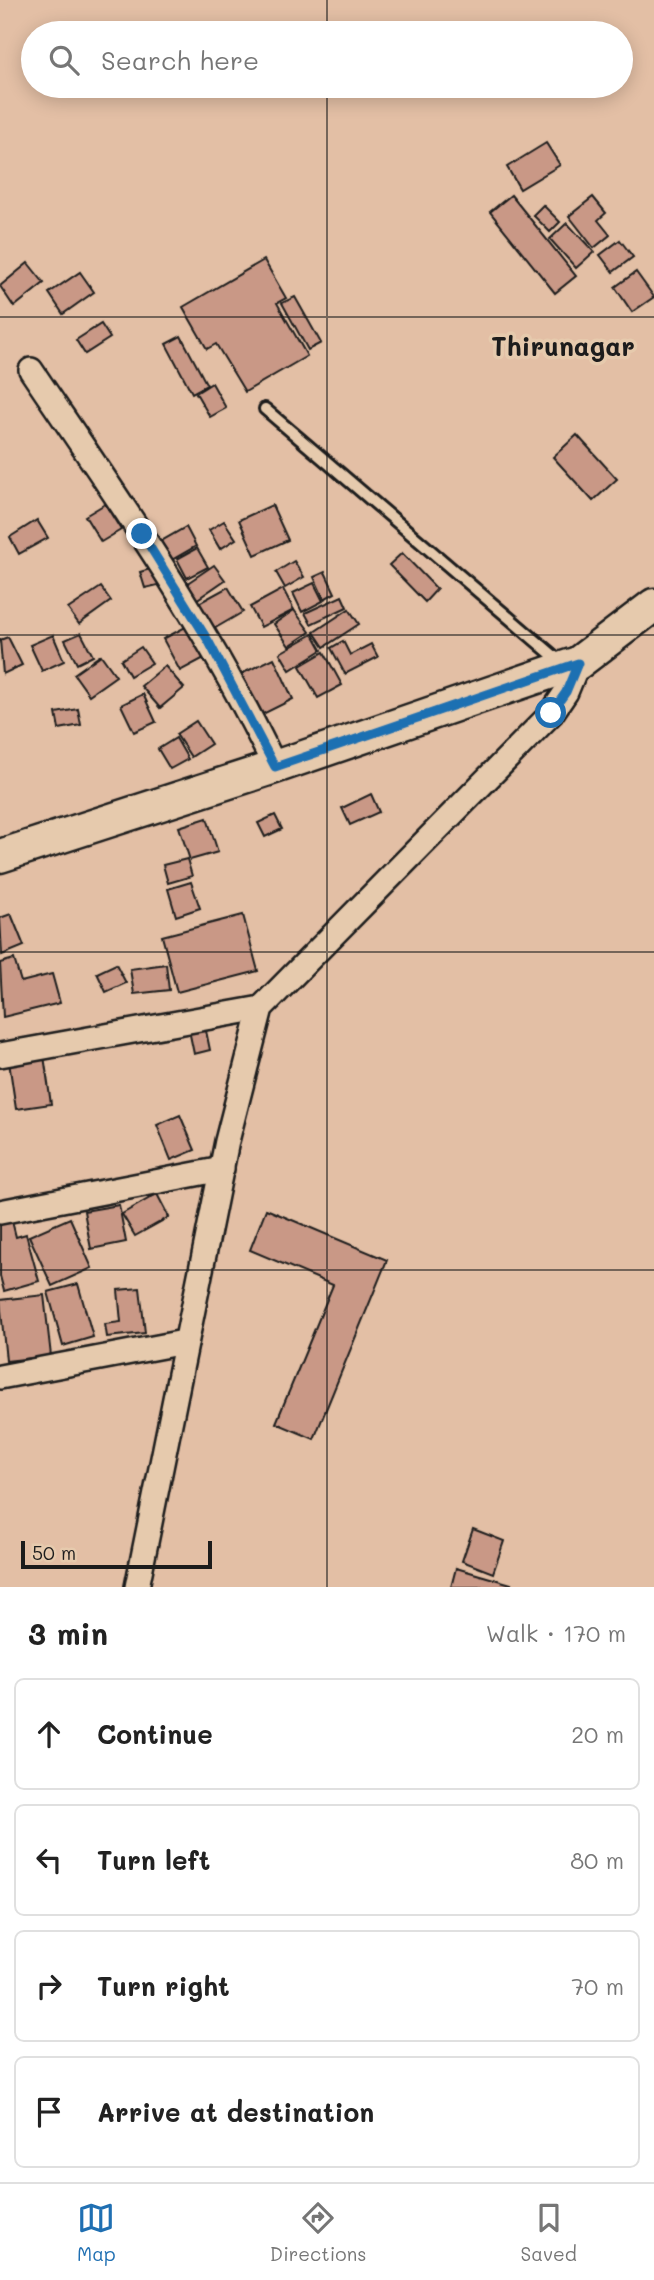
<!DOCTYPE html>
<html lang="en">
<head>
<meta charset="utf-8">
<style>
  :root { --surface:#fff; --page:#f6f6f6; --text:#222; --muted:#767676; --line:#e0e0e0; --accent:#1f6fb2 }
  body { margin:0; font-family:Mali,sans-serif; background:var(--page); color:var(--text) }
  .scale { position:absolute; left:21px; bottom:18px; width:191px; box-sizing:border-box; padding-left:7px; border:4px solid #1c1c1c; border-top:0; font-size:19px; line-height:24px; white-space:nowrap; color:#1c1c1c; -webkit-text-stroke:5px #e6caad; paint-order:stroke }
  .stop { position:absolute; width:21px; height:21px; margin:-16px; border:5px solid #1f6fb2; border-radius:50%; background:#fff }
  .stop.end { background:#1f6fb2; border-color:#fff; box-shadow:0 2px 7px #0008 }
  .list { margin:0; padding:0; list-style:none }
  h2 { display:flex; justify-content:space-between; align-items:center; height:91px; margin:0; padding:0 28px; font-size:30px }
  h2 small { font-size:23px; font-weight:400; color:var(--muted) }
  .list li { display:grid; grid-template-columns:46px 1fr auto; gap:21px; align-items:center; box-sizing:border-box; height:112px; margin:0 14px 14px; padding:0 14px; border:2px solid var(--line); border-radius:10px }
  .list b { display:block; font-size:26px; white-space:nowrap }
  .list em { font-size:23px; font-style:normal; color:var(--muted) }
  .icon { flex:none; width:38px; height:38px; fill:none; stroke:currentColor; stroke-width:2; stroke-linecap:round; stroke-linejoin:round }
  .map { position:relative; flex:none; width:654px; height:1587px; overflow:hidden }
  .search { position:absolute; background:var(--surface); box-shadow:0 4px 18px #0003; left:21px; right:21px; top:21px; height:77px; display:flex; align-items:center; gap:18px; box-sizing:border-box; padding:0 24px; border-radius:38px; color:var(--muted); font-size:26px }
  .sheet { height:595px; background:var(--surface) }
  nav { display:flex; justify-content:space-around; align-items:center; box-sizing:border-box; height:98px; border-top:2px solid var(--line); background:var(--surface); font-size:19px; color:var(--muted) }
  nav a { display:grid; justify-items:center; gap:4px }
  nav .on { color:var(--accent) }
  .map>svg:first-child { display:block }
  .building { fill:#c99886; stroke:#1c1c1c; stroke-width:2 }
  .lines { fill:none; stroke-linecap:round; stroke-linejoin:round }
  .lane-casing { stroke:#1c1c1c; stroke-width:16 }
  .street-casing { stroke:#1c1c1c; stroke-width:28 }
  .secondary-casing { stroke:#1c1c1c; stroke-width:37 }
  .lane { stroke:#e6caad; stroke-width:10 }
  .street { stroke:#e6caad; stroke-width:23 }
  .secondary { stroke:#e6caad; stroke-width:32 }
  .route { stroke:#1f6fb2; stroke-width:9 }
  .grid { fill:none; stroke:#1c1c1c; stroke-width:2; stroke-opacity:0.55 }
  .labels { text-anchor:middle; stroke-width:7; stroke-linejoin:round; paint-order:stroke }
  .district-label { font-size:26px; font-weight:bold; fill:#1c1c1c; stroke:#e6caad }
</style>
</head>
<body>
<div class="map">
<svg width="654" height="1587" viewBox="0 0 654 1587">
  <rect width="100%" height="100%" fill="#e3bfa5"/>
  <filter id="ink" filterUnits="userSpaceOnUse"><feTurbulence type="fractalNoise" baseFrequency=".0143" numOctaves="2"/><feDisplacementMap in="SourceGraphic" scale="14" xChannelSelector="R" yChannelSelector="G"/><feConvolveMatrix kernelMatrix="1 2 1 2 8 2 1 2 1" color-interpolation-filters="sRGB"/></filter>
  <g filter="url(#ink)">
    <g class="building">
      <polygon points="546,143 560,165 520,189 507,167"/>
      <polygon points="511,195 576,276 555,293 490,212"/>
      <polygon points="593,197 606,213 598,220 610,235 594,248 569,216"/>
      <polygon points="543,205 560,222 550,232 533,215"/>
      <polygon points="567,223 594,252 576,268 550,239"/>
      <polygon points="620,240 633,257 613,272 600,255"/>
      <polygon points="264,260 286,298 277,303 307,356 245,392 216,344 207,349 183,307"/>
      <polygon points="28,263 44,283 14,307 0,286"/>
      <polygon points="80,272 94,292 63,314 49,293"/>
      <polygon points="636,272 654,297 632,312 615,287"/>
      <polygon points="295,297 321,343 308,350 282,303"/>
      <polygon points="101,324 110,338 85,354 76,340"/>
      <polygon points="181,336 207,385 192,393 166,344"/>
      <polygon points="212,383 226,408 210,417 196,393"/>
      <polygon points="577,435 617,479 593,501 553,457"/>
      <polygon points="105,504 121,530 101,542 85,516"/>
      <polygon points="272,505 288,540 255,555 239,520"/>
      <polygon points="37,520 48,538 19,554 10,537"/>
      <polygon points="224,521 236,539 220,549 209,530"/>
      <polygon points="186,527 196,546 168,562 158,543"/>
      <polygon points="197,548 208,567 187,578 177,559"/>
      <polygon points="402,553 437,589 425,602 389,565"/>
      <polygon points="294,561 304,577 285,588 276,572"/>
      <polygon points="214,565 225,580 196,600 186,584"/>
      <polygon points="157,567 162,584 145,588 140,572"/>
      <polygon points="325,572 335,593 324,599 314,577"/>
      <polygon points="314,583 323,601 302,612 293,593"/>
      <polygon points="101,587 111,601 79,624 68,609"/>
      <polygon points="228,587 243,612 212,630 197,604"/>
      <polygon points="283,589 294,610 261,627 250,607"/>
      <polygon points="342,596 347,607 311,624 305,613"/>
      <polygon points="349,609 359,624 324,647 314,632"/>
      <polygon points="294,610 310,632 289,646 274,624"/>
      <polygon points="191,624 208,656 180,671 163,639"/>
      <polygon points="81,633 93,656 77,664 65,640"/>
      <polygon points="313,634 322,650 290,670 280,653"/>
      <polygon points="53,635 64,661 42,671 30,645"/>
      <polygon points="8,637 22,665 3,674 0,640"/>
      <polygon points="343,641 350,655 371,644 378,657 345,674 331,648"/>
      <polygon points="141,647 152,663 130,676 121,660"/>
      <polygon points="324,652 342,685 318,698 300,666"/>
      <polygon points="101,655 116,676 89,695 74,674"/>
      <polygon points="274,658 293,699 259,716 239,675"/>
      <polygon points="165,666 184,688 160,708 141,686"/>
      <polygon points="143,694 156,722 134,732 121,705"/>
      <polygon points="78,709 81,725 59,729 56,713"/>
      <polygon points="196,721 211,744 191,757 176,734"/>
      <polygon points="176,738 188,759 170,769 158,749"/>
      <polygon points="371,794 379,812 350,825 342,808"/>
      <polygon points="275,815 282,829 265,837 258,823"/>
      <polygon points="207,818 218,852 190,860 179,827"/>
      <polygon points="187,859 192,876 168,883 163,865"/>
      <polygon points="191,882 200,908 176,916 168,889"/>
      <polygon points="11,914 24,946 2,955 0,918"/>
      <polygon points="243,915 258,971 177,992 162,936"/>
      <polygon points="14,959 21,982 52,974 60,1003 3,1017 0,963"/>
      <polygon points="116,964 126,983 106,992 97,973"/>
      <polygon points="166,964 169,990 134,994 130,969"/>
      <polygon points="205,1026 210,1050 194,1054 189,1030"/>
      <polygon points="44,1056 51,1104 16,1109 9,1062"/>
      <polygon points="180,1115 195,1150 171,1160 157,1125"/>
      <polygon points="157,1194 169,1217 135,1236 122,1214"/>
      <polygon points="119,1205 126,1242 91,1249 84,1211"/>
      <polygon points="266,1209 387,1260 314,1439 276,1423 333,1285 250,1250"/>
      <polygon points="70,1218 92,1268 52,1286 29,1236"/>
      <polygon points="12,1221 16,1237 26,1234 39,1281 4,1291 0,1276 0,1224"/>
      <polygon points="78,1284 93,1337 63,1346 48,1292"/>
      <polygon points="140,1288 145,1333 107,1337 105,1324 121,1322 118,1290"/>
      <polygon points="44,1295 51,1356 6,1361 0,1300"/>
      <polygon points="473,1529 504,1541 493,1573 462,1561"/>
      <polygon points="456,1568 511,1584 510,1587 451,1587"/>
    </g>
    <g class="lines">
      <defs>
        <polyline id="lane" points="265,409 563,664"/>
        <g id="street">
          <path d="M31 370C118 499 208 626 275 767"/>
          <polyline points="0,1055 261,1008"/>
          <polyline points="0,1212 222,1169"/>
          <polyline points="0,1377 184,1342"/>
          <polyline points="137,1587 227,1141 261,1008 551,714 566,692 578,663"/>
        </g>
        <polyline id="secondary" points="0,856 275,767 566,667 578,663 654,605"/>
      </defs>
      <use href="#lane" class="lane-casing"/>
      <use href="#street" class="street-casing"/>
      <use href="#secondary" class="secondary-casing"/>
      <use href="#lane" class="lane"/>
      <use href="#street" class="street"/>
      <use href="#secondary" class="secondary"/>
    </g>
  </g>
  <g class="lines" filter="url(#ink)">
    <polyline class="route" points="142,534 209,642 275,767 578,663 566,692 551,713"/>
  </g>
  <path class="grid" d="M327 0V33M327 86V1587M0 317H654M0 635H654M0 952H654M0 1270H654"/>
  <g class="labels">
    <g class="district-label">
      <text x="563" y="356">Thirunagar</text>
    </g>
  </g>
</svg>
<div class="scale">50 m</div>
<div class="stop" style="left:551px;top:713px"></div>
<div class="stop end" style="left:142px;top:534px"></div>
<div class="search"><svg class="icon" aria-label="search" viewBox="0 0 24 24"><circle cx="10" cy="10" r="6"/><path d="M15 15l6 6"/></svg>Search here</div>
</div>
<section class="sheet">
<h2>3 min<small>Walk · 170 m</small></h2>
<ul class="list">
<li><svg class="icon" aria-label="ahead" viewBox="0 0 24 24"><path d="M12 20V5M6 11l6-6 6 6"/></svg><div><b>Continue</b></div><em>20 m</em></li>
<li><svg class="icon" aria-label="left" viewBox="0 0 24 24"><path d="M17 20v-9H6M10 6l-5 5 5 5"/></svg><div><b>Turn left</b></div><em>80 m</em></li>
<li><svg class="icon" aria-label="right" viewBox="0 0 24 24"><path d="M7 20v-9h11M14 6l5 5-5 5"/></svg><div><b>Turn right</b></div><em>70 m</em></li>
<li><svg class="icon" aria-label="arrive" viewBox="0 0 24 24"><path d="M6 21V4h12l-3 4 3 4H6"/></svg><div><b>Arrive at destination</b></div></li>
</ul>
</section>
<nav>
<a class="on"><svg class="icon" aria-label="map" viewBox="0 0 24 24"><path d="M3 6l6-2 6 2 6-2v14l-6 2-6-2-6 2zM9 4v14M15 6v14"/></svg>Map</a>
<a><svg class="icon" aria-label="directions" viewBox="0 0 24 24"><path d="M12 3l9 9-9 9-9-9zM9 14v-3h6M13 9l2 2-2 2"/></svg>Directions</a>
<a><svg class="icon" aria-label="saved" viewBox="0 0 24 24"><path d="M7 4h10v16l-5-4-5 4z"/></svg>Saved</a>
</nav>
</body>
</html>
